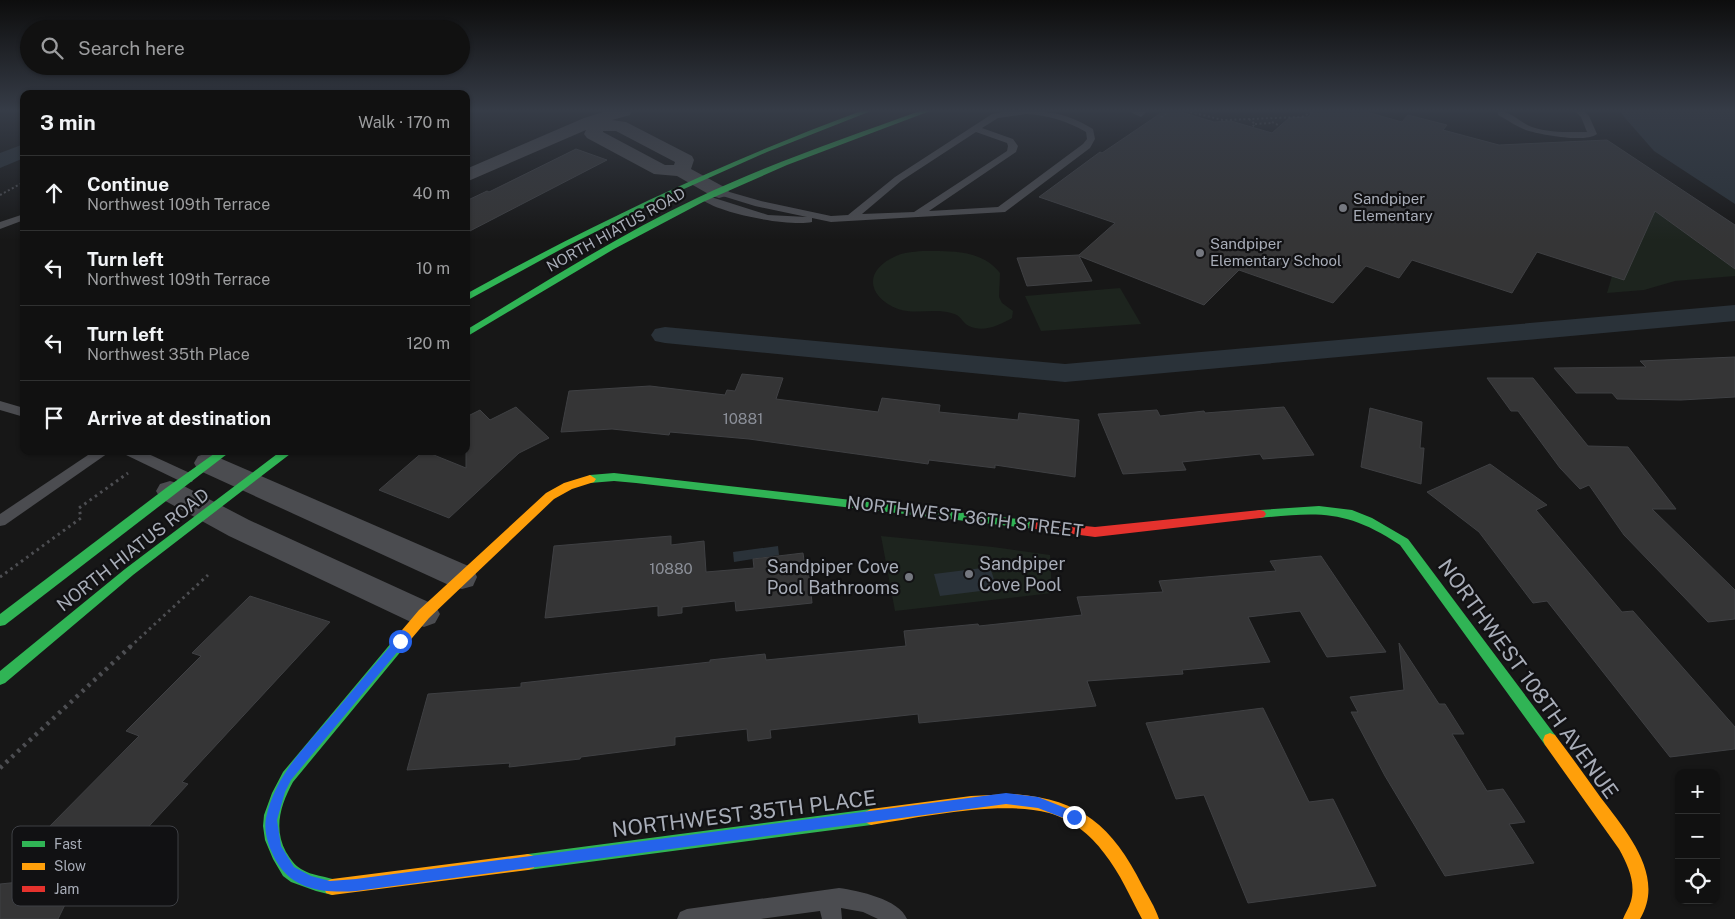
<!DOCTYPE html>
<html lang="en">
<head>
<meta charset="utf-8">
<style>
  :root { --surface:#111; --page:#1a1a1a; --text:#f1f3f6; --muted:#9c9d9f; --line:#303131 }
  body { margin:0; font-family:"Public Sans",sans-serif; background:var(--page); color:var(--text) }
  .controls { position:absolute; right:15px; bottom:15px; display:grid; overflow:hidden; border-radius:10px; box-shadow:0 1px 4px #0004 }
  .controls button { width:45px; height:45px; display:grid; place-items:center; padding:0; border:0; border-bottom:1px solid var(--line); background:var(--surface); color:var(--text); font:25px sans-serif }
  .stop { position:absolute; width:15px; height:15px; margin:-11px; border:4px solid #2563eb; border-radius:50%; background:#fff }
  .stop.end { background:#2563eb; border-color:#fff; box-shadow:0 1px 5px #0008 }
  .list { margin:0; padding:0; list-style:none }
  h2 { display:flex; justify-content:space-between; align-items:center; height:65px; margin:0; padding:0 20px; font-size:21px }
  h2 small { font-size:16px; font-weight:400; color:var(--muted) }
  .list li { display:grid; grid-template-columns:32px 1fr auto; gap:15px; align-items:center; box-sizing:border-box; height:75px; padding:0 20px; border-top:1px solid var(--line) }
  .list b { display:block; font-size:19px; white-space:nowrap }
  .list p { margin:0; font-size:16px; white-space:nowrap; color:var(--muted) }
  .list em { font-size:16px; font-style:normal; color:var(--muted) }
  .icon { flex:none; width:28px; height:28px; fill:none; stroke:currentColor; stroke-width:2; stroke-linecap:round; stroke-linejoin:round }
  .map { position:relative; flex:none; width:1735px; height:919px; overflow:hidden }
  .search { position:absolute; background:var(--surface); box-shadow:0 1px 4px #0004; left:20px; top:20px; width:450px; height:55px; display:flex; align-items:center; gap:12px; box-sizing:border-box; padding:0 18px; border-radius:28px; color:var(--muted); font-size:19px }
  .panel { position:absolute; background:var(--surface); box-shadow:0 1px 4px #0004; left:20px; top:90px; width:450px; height:365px; border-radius:10px }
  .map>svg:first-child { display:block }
  .green { fill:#1d241e }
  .water { fill:#2a3239 }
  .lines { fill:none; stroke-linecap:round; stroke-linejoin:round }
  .canal { fill:#2a3239; fill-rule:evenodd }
  .building { fill:#353536; stroke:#3f4043 }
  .path-far2 { stroke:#4d4e52; stroke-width:2; stroke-dasharray:2 2.5; stroke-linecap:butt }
  .path-far1 { stroke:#4d4e52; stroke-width:3; stroke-dasharray:2.5 4; stroke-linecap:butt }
  .path { stroke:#4d4e52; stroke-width:4.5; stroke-dasharray:3 5; stroke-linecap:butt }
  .lane { fill:#4b4c50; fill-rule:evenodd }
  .street { fill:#4b4c50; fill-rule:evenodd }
  .fast { fill:#30b455; fill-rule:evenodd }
  .slow { fill:#ff9f0a; fill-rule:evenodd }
  .jam { fill:#e5322d; fill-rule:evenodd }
  .route { fill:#2563eb }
  .poi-dot { fill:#757880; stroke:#111113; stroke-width:2 }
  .labels { text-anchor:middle; stroke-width:4.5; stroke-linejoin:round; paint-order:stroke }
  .far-poi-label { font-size:15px; fill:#a8adb8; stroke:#111113; text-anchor:start }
  .far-street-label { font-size:15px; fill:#a8adb8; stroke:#111113 }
  .number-label { font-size:15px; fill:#8b8f98 }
  .street-label { font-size:18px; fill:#a8adb8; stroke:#111113 }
  .poi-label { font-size:18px; fill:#a8adb8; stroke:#111113; text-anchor:start }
  .near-street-label { font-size:21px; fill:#a8adb8; stroke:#111113 }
  .key { fill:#111113; stroke:#3e4045; stroke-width:1 }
  .key-label { font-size:14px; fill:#a8adb8 }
</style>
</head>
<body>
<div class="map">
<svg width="1735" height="919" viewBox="0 0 1735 919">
  <rect width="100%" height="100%" fill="#171717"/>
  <g class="green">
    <polygon points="1625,183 1705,248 1735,269 1735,276 1675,281 1644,290 1607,293 1612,276 1624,280"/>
    <path d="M922 251C950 251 981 249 1000 273L999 297 1002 303 1013 311 1012 318C1000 325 983 333 969 326 961 322 962 315 951 313 934 308 915 315 898 309 866 296 864 270 896 256 904 252 913 252 922 251Z"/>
    <polygon points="1120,288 1141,324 1041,331 1025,296"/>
    <polygon points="881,536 993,547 1050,555 1052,593 895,611"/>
  </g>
  <g class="water">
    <polygon points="1619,111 1735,111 1735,204 1654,151"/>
    <polygon points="778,546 779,555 734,562 733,552"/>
    <polygon points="990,567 997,589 940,596 934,574"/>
  </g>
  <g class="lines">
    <g class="canal">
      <polygon points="24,144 24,158 0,168 0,153"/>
      <polygon points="1735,305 1735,321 1065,382 665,343 655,341 651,335 655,329 665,327 1065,364"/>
    </g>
  </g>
  <g class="building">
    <polygon points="1164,111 1178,111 1214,122 1231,121 1272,133 1289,118 1308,117 1314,111 1363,111 1402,122 1408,115 1447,125 1443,130 1499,145 1607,140 1735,225 1735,269 1655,211 1624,280 1537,252 1512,293 1412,260 1399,278 1366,266 1333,303 1239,270 1204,305 1079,256 1092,281 1027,286 1017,258 1079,255 1115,223 1039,197 1100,152 1102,153"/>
    <polygon points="576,149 607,160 466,233 466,201 487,191 489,192"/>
    <polygon points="1735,357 1735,397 1681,400 1617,399 1612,393 1576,393 1554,368 1646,367 1640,361"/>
    <polygon points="742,374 783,378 776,399 878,412 882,398 940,405 939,412 1018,420 1019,413 1079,420 1075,477 995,465 995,468 929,460 928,464 749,439 670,432 669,435 612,429 561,432 569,391 650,386 725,395 727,390 735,391"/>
    <polygon points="1487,378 1533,378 1588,446 1628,447 1676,509 1652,509 1735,590 1735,619 1708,622 1624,535 1589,485 1580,489 1560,468 1518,411 1511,411"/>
    <polygon points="516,407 549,438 519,453 449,518 379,490 424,451 466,468 466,417 480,410 490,420"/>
    <polygon points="1284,407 1314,455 1263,459 1260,454 1182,462 1186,470 1123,474 1098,414 1157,410 1160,416 1204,411 1205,413"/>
    <polygon points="1370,408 1422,422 1420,448 1424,448 1421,484 1361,467"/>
    <polygon points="1490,464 1547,505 1536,510 1622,612 1633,611 1735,727 1735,749 1670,757 1547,601 1533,603 1479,532 1427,492"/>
    <polygon points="671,536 671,545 704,541 706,572 754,568 753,559 803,553 804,560 808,560 812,603 736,611 735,601 682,607 682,613 658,616 658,606 545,618 554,546"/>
    <polygon points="1321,556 1386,652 1327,657 1300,611 1248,617 1270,662 1182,670 1183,674 1087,681 1096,706 919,723 918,714 770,730 771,738 748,741 747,729 675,737 675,745 581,757 580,759 509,767 510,763 407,770 428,694 521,687 521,683 710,662 710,660 765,654 766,660 906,646 904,631 978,624 979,626 1082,615 1077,597 1163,592 1159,581 1276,571 1270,561"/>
    <polygon points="250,596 330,622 182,782 188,784 115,863 44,832 139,736 126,731 201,656 192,653"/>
    <polygon points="1399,643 1439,704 1445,704 1464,734 1452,734 1487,791 1503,789 1525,822 1509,824 1534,863 1445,876 1385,776 1351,712 1358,712 1350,697 1404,690"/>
    <polygon points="1263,708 1309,802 1333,799 1376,886 1248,903 1204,795 1176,799 1146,723"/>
    <polygon points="79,876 58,919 0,919 0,884"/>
  </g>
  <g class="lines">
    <g class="path-far2">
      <polyline points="1186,111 1223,120 1302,117 1314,111"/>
      <polyline points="1161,117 1170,111"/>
      <polyline points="1249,119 1255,124 1252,127"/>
      <polyline points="1272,122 1280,126"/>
      <polyline points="1255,124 1272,123"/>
      <polyline points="0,195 24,182"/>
    </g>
    <g class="path-far1">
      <polyline points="0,577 81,518 79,508 128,473"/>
      <polyline points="130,647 208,575"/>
    </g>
    <polyline class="path" points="0,768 131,646"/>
    <g class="lane">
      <path d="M1008 111C1043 111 1062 110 1093 129L1095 139 1090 148 1005 212 831 222 812 218V222C789 227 716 213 700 198L702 196H708L768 215 807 217 755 206 716 194V190L719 189 761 201 831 216 848 215 895 177 992 114ZM1026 114C1048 115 1067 121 1086 132L1087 139 1083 144 998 207 929 211 1016 152 1018 146 1013 139 982 128 998 118ZM976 132 1007 143 1008 146 1007 151 914 212 862 214 901 181Z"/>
      <polygon points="1128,111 1148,111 1141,117"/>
      <path d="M1498 111C1511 111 1519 122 1532 127 1549 133 1570 132 1587 132L1581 117 1575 111H1584L1589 116 1597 134C1586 143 1543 135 1529 131 1518 128 1508 120 1498 115Z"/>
      <polygon points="24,214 24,220 0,229 0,222"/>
      <polygon points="0,401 24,408 24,417 0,410"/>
      <polygon points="94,451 111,451 5,525 0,526 0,514"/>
      <polygon points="122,451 142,451 192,474 194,478 192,482 182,482 124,454"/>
      <path d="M839 888C859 891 899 899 907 919H878L863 912 841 908 842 919H822L820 911 761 919H677L680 912 687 909Z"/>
    </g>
    <g class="street">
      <path d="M606 111H632L630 115 612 120 626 122 692 156 694 160 691 169 726 188 729 192 726 196 719 198 712 196 677 176 654 174 587 138 584 134 586 130 466 182V169L584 118ZM603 131H616L675 162 674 165H665L603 132Z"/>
      <polygon points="208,453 473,568 477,577 473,586 462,589 451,586 198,470 194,463 198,456"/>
      <polygon points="170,481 180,484 249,520 435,605 440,614 435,623 424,627 413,623 229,536 160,498 156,491 160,484"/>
    </g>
    <g class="fast">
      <path d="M861 111H871L767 152 666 197 567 246 466 301V294C594 223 724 162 861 111Z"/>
      <path d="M920 111H930L787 165 703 202 614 249 466 337V330C542 284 617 236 697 198 769 164 845 138 920 111Z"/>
      <polygon points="218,451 231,451 5,625 0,626 0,614 166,488"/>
      <polygon points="281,451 294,451 133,575 5,683 0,685 0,671 125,569"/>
      <polygon points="614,473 1035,521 1039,522 1041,525 1039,528 1035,529 636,483 614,481 590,483 584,479 590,475"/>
      <path d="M1319 506 1352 510 1372 518 1408 539 1555 735 1557 740 1555 745 1550 747 1545 745 1400 545C1347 510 1321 512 1260 518L1256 517 1254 514 1256 511 1260 510Z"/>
      <path d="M402 634 407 636 409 640 407 644 293 782C281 804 273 828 286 852 290 858 294 865 301 869 312 876 326 876 338 881L340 887 338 893 332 895 316 891 291 882 283 876 273 859 265 840 263 826 264 815 272 793 283 772 397 636Z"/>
      <polygon points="871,809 877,812 879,817 877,822 871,825 528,870 522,868 520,862 522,856 528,854"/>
    </g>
    <g class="slow">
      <polygon points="590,475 596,479 594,482 572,489 554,499 429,618 407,644 402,646 397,644 395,640 397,636 419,610 546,493 564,483"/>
      <path d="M1550 733 1555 735C1571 756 1586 777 1601 798 1626 831 1666 876 1640 919H1623C1625 913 1629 908 1631 901 1636 883 1628 865 1619 849L1545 745 1543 740 1545 735Z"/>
      <path d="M1011 794C1079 798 1112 825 1142 885 1148 896 1155 907 1159 919H1142C1130 897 1120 873 1104 853 1091 835 1071 819 1049 813 1001 800 922 817 871 825L865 822 863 817 865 812 871 809 971 796Z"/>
      <polygon points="528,854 534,856 536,862 534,868 528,870 332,895 326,893 324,887 326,881 332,879"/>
    </g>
    <polygon class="jam" points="1260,510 1264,511 1266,514 1264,517 1260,518 1095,537 1035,529 1031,528 1029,525 1031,522 1035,521 1095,527"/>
  </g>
  <linearGradient id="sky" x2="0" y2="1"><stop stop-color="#0d0d0d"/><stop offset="0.46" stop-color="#363c47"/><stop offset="1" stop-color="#363c47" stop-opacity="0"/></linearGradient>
  <rect width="1735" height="240" fill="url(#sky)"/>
  <path class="route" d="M400 637 404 638V644L291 780 285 792 277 820 281 846 294 867 311 876 330 881 356 879 1006 793 1038 797 1078 813 1080 817 1078 820 1074 822 1038 808 1006 804 356 891C327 893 295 891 278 864 270 851 263 833 266 818 275 775 306 746 333 714 354 689 376 663 397 638Z"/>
  <g class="poi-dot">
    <circle cx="1343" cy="208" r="5"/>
    <circle cx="1200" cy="253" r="5"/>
    <circle cx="969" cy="574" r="5"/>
    <circle cx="909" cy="577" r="5"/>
  </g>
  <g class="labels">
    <g class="far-poi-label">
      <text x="1353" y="204">Sandpiper<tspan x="1353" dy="17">Elementary</tspan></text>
      <text x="1210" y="249">Sandpiper<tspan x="1210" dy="17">Elementary School</tspan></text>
    </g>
    <g class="far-street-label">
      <text transform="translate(616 230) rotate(-29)" y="5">NORTH HIATUS ROAD</text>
    </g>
    <g class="number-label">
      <text x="743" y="424">10881</text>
      <text x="671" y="574">10880</text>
    </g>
    <g class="street-label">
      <text transform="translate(965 517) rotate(7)" y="6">NORTHWEST 36TH STREET</text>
      <text transform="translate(133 550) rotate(-38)" y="6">NORTH HIATUS ROAD</text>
    </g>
    <g class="poi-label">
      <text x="979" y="570">Sandpiper<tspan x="979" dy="21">Cove Pool</tspan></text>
      <text x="899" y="573" text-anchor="end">Sandpiper Cove<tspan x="899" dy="21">Pool Bathrooms</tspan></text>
    </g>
    <g class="near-street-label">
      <text transform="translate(1528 679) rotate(54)" y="7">NORTHWEST 108TH AVENUE</text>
      <text transform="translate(744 814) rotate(-7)" y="7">NORTHWEST 35TH PLACE</text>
    </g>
  </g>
  <rect x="12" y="826" width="166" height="80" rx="8" class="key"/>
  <rect x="22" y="841" width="23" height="6" fill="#30b455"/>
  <rect x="22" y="863" width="23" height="7" fill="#ff9f0a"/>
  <rect x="22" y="886" width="23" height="6" fill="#e5322d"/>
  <g class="key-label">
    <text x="54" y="849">Fast</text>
    <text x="54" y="871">Slow</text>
    <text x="54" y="894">Jam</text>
  </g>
</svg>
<div class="controls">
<button>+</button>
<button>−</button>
<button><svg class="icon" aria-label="locate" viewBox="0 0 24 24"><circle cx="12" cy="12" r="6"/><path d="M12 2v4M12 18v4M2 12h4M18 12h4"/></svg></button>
</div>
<div class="stop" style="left:400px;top:641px"></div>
<div class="stop end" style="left:1074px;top:817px"></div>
<div class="search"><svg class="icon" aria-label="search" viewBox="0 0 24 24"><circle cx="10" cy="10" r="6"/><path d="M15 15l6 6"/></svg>Search here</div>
<section class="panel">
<h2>3 min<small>Walk · 170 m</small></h2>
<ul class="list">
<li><svg class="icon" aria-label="ahead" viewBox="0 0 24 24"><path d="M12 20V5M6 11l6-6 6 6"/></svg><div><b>Continue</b><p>Northwest 109th Terrace</p></div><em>40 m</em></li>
<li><svg class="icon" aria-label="left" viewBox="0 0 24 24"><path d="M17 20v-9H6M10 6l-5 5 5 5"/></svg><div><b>Turn left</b><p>Northwest 109th Terrace</p></div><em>10 m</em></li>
<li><svg class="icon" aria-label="left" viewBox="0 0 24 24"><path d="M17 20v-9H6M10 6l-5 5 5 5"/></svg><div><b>Turn left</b><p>Northwest 35th Place</p></div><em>120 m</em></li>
<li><svg class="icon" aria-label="arrive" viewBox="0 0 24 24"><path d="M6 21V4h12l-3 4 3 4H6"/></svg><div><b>Arrive at destination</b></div></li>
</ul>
</section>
</div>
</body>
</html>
